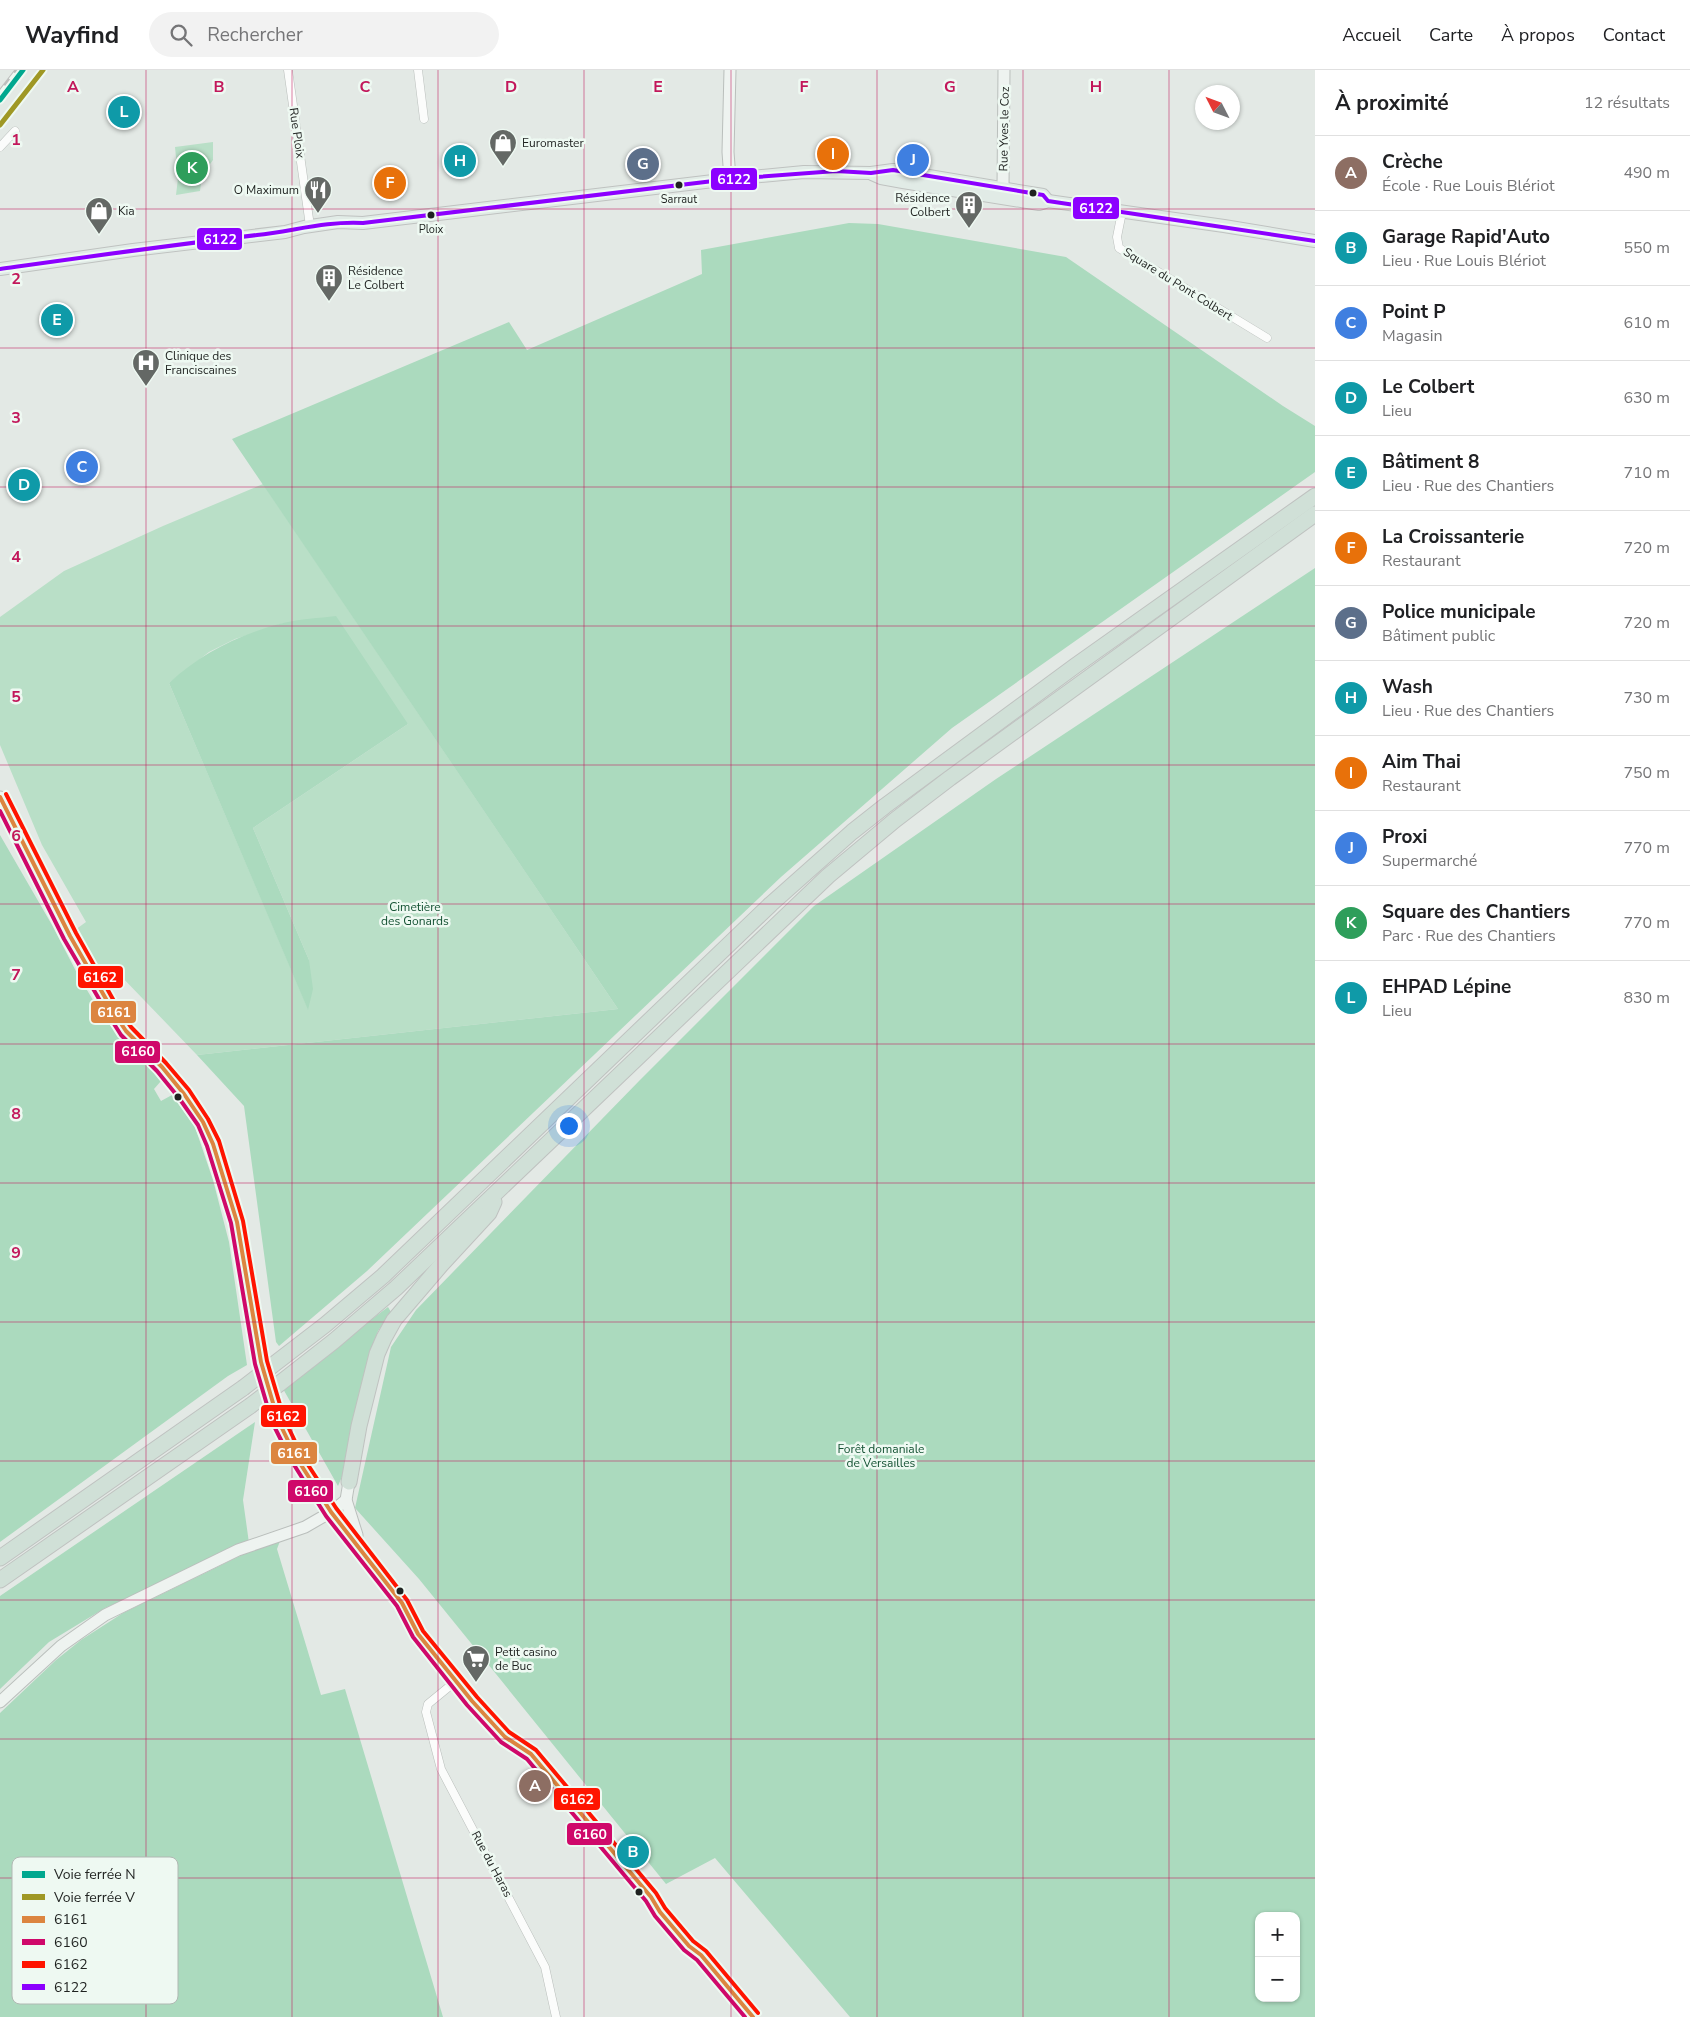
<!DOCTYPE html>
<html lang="fr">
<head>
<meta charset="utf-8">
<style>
  :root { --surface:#fff; --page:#f2f2f2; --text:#202124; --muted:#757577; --line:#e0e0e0; --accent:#7c3aed }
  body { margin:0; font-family:"Nunito Sans",sans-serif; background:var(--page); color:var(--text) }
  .controls { position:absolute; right:15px; bottom:15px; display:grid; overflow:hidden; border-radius:10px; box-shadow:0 1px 4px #0004 }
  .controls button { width:45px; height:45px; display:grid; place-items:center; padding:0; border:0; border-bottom:1px solid var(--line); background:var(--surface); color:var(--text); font:25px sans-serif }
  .compass { position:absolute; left:1195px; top:15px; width:45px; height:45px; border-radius:50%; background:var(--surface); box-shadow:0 1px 4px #0004; rotate:312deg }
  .you { position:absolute; left:568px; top:1055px; width:18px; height:18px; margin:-12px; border:4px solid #fff; border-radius:50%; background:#1a73e8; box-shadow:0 0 0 8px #1a73e833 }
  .badge { display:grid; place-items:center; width:32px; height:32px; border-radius:50%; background:var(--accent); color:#fff; font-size:16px; font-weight:700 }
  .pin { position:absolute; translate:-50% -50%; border:2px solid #fff; box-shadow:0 1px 5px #0006 }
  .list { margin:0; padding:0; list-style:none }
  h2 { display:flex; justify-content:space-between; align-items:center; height:65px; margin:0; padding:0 20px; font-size:21px }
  h2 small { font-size:16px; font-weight:400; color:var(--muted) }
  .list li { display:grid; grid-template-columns:32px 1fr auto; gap:15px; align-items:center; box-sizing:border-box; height:75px; padding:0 20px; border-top:1px solid var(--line) }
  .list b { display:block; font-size:19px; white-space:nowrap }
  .list p { margin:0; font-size:16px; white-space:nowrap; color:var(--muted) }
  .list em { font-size:16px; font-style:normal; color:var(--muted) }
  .icon { flex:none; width:28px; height:28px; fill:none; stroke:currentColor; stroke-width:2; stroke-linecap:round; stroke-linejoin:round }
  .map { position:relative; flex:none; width:1315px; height:1947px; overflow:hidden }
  header { display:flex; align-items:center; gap:30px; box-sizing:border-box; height:70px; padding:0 25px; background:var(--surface); border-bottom:1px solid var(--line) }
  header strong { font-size:24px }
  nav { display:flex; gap:28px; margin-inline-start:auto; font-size:18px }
  .search { width:350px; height:45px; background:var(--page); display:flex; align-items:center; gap:12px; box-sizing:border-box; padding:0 18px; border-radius:28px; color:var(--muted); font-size:19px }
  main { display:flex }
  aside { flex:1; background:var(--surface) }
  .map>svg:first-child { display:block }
  .green { fill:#b9dfc7; fill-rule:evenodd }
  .forest { fill:#abdabe; fill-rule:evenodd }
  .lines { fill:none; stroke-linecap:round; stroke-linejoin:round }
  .street-casing { stroke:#babfbc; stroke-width:9 }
  .secondary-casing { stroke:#babfbc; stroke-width:13 }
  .primary-casing { stroke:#bfc2c0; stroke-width:14 }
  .highway-casing { stroke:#bfc2c0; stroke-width:17 }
  .street { stroke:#fbfcfb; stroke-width:8 }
  .secondary { stroke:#eef3f0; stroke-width:11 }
  .primary { stroke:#e1ebe6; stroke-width:12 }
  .highway { stroke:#d0e0d7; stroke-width:15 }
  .rail-casing { stroke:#bdbebd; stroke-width:4.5 }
  .rail { stroke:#eef9f2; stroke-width:2.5; stroke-dasharray:8; stroke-linecap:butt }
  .highway-bridge-casing { stroke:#bfc2c0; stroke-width:17; stroke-linecap:butt }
  .highway-bridge { stroke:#d0e0d7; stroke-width:15 }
  .bus-1-casing { stroke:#eef9f2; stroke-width:8 }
  .bus-2-casing { stroke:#eef9f2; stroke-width:8 }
  .bus-3-casing { stroke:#eef9f2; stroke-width:8 }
  .bus-4-casing { stroke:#eef9f2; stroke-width:8 }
  .bus-1 { stroke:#dc8540; stroke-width:4 }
  .bus-2 { stroke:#cf086a; stroke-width:4 }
  .bus-3 { stroke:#ff1400; stroke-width:4 }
  .bus-4 { stroke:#8c00ff; stroke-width:4 }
  .rail-1-casing { stroke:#eef9f2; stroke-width:9 }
  .rail-2-casing { stroke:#eef9f2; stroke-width:9 }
  .rail-1 { stroke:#00a88f; stroke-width:5 }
  .rail-2 { stroke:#9f9825; stroke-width:5 }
  .grid { fill:none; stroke:#c2185b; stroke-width:1; stroke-opacity:0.55 }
  .bus-dot { fill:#1f2220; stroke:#eef9f2; stroke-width:2 }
  .labels { text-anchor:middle; stroke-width:5; stroke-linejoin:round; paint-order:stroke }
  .bus-label { font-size:11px; fill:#1f2220; stroke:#eef9f2 }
  .street-label { font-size:12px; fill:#1f2220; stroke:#eef9f2 }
  .poi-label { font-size:12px; fill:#1f2220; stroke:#eef9f2; text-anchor:start }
  .park-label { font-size:12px; fill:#145233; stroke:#eef9f2 }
  .key { fill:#eef9f2; stroke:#b0b8b3; stroke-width:1 }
  .key-label { font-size:14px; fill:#1f2220 }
  .grid-label { font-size:16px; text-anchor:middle; font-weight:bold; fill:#c2185b; stroke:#eef9f2; stroke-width:5; stroke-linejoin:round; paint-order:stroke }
  .line-badge { stroke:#eef9f2; stroke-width:2 }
  .badge-label { font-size:14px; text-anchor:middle; font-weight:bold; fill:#fff }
</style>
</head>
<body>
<header>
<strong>Wayfind</strong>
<div class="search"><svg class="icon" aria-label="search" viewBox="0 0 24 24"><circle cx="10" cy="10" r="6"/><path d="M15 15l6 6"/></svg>Rechercher</div>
<nav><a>Accueil</a><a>Carte</a><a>À propos</a><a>Contact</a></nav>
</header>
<main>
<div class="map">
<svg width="1315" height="1947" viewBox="0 0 1315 1947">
  <rect width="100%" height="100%" fill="#e3e9e5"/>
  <g class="green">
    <polygon points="213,72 213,90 202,105 200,121 176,125 178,108 175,77"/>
    <path d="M263 414 618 939 197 985 118 903 105 910 75 860 86 852 42 775 0 675V547L64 501 163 456ZM284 553 408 654 253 758 309 890 308 939 169 613 209 582 235 569Z"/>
  </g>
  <g class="forest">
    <polygon points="849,153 878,154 1066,187 1283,336 1315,356 1315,402 952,658 781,807 367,1201 279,1276 276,1272 244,1036 197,985 618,939 232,369 509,252 527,280 702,204 701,180"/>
    <path d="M1315 498V1947H850L715 1788 666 1814 419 1509 355 1438 391 1277 416 1240 639 1011 814 836 996 709ZM1259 1846H1296V1928H1259Z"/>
    <path d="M336 546 408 654 253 758 309 890 313 919 308 940 169 613C201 583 240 564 283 553 300 549 319 548 336 546Z"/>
    <polygon points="0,765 52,855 79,907 104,948 108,948 120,966 161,1011 154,1019 161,1031 172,1025 195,1057 213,1110 229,1172 247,1295 228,1306 0,1472"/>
    <polygon points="388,1237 391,1242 378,1261 367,1297 344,1402 338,1416 282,1317"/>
    <polygon points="255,1352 243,1430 249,1473 105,1538 49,1572 0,1619 0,1526"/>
    <polygon points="280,1471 277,1479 321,1625 345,1619 443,1947 0,1947 0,1643 56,1590 81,1570 123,1543 246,1483"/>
  </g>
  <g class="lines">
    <defs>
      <g id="street">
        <polyline points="288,0 310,156"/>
        <polyline points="418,0 424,49"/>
        <polyline points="0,77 15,61"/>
        <polyline points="1122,142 1117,167 1119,178 1267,268"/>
        <polyline points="456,1611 428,1634 426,1642 441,1699 545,1897 556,1947"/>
      </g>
      <g id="secondary">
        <polyline points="730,0 728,82 730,109"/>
        <polyline points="1003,118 1004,0"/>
        <polyline points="0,727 70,866 114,943 126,961 173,1010 203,1052 213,1074 237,1152 261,1292"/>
        <polyline points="272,1334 284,1364 319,1424 340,1454 397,1525 418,1564 472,1631 505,1667 531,1684 651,1827 660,1842 689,1876 701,1885 753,1947"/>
        <polyline points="349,1412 346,1430 357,1465 356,1475"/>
        <polyline points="0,1632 61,1576 105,1545 238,1480 305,1457 331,1442 346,1430"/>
      </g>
      <g id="primary">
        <polyline points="872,104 881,108 903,112 1039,134 1048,131 1224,156 1315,171"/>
        <polyline points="0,199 133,180 285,162 304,157 338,152 363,153 730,109 804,102 871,103 893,100 1043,125 1048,131"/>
      </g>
      <g id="highway">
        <polyline points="273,1295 325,1255 383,1206 771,834 852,762 885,736 1075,596 1315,426"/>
        <polyline points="279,1314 334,1271 396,1218 828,806 895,750 950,708 1315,444"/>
        <polyline points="349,1412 359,1356 377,1284 384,1268 394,1250 441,1195 489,1143 494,1132"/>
        <polyline points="0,1488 243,1318"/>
        <polyline points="0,1510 250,1336"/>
      </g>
    </defs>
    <use href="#street" class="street-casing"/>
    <use href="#secondary" class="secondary-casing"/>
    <use href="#primary" class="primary-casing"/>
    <use href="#highway" class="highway-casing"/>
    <use href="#street" class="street"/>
    <use href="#secondary" class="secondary"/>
    <use href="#primary" class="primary"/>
    <use href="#highway" class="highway"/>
    <defs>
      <polyline id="rail" points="0,22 17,0"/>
    </defs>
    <use href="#rail" class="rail-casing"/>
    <use href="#rail" class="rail"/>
    <defs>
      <g id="highway-bridge">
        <polyline points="243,1318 273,1295"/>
        <polyline points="250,1336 279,1314"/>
      </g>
    </defs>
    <use href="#highway-bridge" class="highway-bridge-casing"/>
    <use href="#highway-bridge" class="highway-bridge"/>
    <defs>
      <polyline id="bus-1" points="0,727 70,866 114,943 126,961 162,997 184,1024 203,1052 213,1074 237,1152 261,1292 278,1350 296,1387 331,1442 402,1533 418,1564 472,1631 505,1667 531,1684 651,1827 660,1842 689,1876 701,1885 753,1947"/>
      <polyline id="bus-2" points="0,741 64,869 109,946 121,965 157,1001 179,1028 198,1055 207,1076 231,1153 255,1294 272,1352 291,1390 326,1446 397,1536 413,1567 467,1635 501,1672 527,1689 646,1831 655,1846 684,1880 697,1890 745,1947"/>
      <polyline id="bus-3" points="6,724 76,863 119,940 131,957 166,993 189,1020 208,1049 219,1071 243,1151 267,1291 284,1348 301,1384 336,1438 407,1530 423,1561 477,1627 509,1662 536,1680 656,1823 665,1838 693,1871 706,1881 758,1943"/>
      <path id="bus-4" d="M0 199C86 187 171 175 257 165 294 161 325 151 363 153L730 109 836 101 871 103 893 100 1043 125 1048 131 1315 171"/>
    </defs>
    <use href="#bus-1" class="bus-1-casing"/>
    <use href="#bus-2" class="bus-2-casing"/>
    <use href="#bus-3" class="bus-3-casing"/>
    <use href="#bus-4" class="bus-4-casing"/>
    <use href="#bus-1" class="bus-1"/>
    <use href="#bus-2" class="bus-2"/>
    <use href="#bus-3" class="bus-3"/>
    <use href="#bus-4" class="bus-4"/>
    <defs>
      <polyline id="rail-1" points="0,30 23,0"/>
      <polyline id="rail-2" points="0,55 43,0"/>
    </defs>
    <use href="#rail-1" class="rail-1-casing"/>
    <use href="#rail-2" class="rail-2-casing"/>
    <use href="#rail-1" class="rail-1"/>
    <use href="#rail-2" class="rail-2"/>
  </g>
  <path class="grid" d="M146 0V1947M292 0V1947M438 0V1947M584 0V1947M731 0V1947M877 0V1947M1023 0V1947M1169 0V1947M0 139H1315M0 278H1315M0 417H1315M0 556H1315M0 695H1315M0 834H1315M0 974H1315M0 1113H1315M0 1252H1315M0 1391H1315M0 1530H1315M0 1669H1315M0 1808H1315"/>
  <defs>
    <symbol id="shop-pin" viewBox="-11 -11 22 30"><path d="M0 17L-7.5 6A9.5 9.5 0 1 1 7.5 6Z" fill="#646865" stroke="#eef9f2"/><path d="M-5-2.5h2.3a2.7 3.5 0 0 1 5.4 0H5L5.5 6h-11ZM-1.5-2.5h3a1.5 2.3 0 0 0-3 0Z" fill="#fff"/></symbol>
    <symbol id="restaurant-pin" viewBox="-11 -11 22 30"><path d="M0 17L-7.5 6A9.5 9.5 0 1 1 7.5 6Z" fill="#646865" stroke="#eef9f2"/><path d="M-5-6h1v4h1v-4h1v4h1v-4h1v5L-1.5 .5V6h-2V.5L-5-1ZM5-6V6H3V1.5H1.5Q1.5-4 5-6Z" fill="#fff"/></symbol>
    <symbol id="building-pin" viewBox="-11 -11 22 30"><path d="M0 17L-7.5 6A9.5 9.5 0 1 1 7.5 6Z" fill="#646865" stroke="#eef9f2"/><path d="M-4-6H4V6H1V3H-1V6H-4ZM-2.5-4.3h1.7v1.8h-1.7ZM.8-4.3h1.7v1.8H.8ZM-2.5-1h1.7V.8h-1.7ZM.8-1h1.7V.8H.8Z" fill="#fff"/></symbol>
    <symbol id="hospital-pin" viewBox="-11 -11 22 30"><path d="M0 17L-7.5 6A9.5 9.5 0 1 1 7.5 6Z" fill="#646865" stroke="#eef9f2"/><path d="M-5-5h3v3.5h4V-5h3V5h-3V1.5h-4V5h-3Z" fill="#fff"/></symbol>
    <symbol id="supermarket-pin" viewBox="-11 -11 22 30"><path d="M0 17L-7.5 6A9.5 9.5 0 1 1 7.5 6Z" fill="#646865" stroke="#eef9f2"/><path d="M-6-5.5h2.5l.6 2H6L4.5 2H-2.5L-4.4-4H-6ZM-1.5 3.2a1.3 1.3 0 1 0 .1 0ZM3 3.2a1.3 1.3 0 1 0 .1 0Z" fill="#fff"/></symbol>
  </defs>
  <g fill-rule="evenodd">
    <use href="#shop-pin" x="487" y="57" width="32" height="43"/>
    <use href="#restaurant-pin" x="302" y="104" width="32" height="43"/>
    <use href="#building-pin" x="953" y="119" width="32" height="43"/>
    <use href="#shop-pin" x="83" y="125" width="32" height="43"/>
    <use href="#building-pin" x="313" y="192" width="32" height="43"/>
    <use href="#hospital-pin" x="130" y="277" width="32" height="43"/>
    <use href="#supermarket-pin" x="460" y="1573" width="32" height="43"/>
  </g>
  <g class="bus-dot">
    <circle cx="679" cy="115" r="4.5"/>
    <circle cx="1033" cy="123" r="4.5"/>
    <circle cx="431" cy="145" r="4.5"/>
    <circle cx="178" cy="1027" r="4.5"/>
    <circle cx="400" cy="1521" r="4.5"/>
    <circle cx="639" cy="1822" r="4.5"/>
  </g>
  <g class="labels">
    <g class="bus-label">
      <text x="679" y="133">Sarraut</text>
      <text x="431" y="163">Ploix</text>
    </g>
    <g class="street-label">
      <text transform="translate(1004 59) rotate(-89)" y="4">Rue Yves le Coz</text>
      <text transform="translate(297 63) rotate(82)" y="4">Rue Ploix</text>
      <text transform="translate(1178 214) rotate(32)" y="4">Square du Pont Colbert</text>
      <text transform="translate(492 1794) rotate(62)" y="4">Rue du Haras</text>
    </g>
    <g class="poi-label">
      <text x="522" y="77">Euromaster</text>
      <text x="299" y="124" text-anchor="end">O Maximum</text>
      <text x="950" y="132" text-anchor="end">Résidence<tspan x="950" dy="14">Colbert</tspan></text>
      <text x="118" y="145">Kia</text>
      <text x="348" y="205">Résidence<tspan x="348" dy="14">Le Colbert</tspan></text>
      <text x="165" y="290">Clinique des<tspan x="165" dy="14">Franciscaines</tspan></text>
      <text x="495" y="1586">Petit casino<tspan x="495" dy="14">de Buc</tspan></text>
    </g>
    <g class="park-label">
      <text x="415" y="841">Cimetière<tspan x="415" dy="14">des Gonards</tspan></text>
      <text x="881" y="1383">Forêt domaniale<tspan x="881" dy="14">de Versailles</tspan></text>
    </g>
  </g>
  <rect x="12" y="1787" width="166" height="147" rx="8" class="key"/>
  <rect x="22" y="1801" width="23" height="7" fill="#00a88f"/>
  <rect x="22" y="1824" width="23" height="6" fill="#9f9825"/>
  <rect x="22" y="1846" width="23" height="7" fill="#dc8540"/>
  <rect x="22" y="1869" width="23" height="6" fill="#cf086a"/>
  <rect x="22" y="1891" width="23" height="7" fill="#ff1400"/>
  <rect x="22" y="1914" width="23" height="6" fill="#8c00ff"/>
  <g class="key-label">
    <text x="54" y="1809">Voie ferrée N</text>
    <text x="54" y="1832">Voie ferrée V</text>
    <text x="54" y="1854">6161</text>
    <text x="54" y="1877">6160</text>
    <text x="54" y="1899">6162</text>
    <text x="54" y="1922">6122</text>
  </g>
  <g class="grid-label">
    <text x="73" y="22">A</text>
    <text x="219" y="22">B</text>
    <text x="365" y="22">C</text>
    <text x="511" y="22">D</text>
    <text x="658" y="22">E</text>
    <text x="804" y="22">F</text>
    <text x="950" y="22">G</text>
    <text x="1096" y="22">H</text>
    <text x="16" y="75">1</text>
    <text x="16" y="214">2</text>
    <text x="16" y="353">3</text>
    <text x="16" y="492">4</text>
    <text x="16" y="632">5</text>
    <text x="16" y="771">6</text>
    <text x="16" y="910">7</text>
    <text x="16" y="1049">8</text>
    <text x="16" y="1188">9</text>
  </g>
  <g class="line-badge">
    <rect x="710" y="97" width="48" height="24" rx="5" fill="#8c00ff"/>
    <rect x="1072" y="126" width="48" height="24" rx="5" fill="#8c00ff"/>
    <rect x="196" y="157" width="47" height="24" rx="5" fill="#8c00ff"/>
    <rect x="77" y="895" width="47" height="24" rx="5" fill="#ff1400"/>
    <rect x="90" y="930" width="47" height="24" rx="5" fill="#dc8540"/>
    <rect x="114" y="970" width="47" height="24" rx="5" fill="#cf086a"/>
    <rect x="260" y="1334" width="47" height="24" rx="5" fill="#ff1400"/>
    <rect x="270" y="1371" width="48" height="24" rx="5" fill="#dc8540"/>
    <rect x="287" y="1409" width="47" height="24" rx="5" fill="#cf086a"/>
    <rect x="553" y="1717" width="48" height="24" rx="5" fill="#ff1400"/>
    <rect x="566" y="1752" width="47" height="24" rx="5" fill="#cf086a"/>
  </g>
  <g class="badge-label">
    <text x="734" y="114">6122</text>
    <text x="1096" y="143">6122</text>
    <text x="220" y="174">6122</text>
    <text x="100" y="912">6162</text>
    <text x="114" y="947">6161</text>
    <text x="138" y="986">6160</text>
    <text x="283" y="1351">6162</text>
    <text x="294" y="1388">6161</text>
    <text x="311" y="1426">6160</text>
    <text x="577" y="1734">6162</text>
    <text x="590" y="1769">6160</text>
  </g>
</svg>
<div class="controls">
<button>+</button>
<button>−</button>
</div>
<svg class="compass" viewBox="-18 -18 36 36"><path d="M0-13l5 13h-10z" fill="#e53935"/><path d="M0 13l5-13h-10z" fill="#757577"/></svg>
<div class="you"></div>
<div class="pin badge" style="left:535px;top:1716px;background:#8d6e63">A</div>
<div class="pin badge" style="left:633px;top:1782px;background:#0f9aa8">B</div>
<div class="pin badge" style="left:82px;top:397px;background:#3f7fe0">C</div>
<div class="pin badge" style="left:24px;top:415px;background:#0f9aa8">D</div>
<div class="pin badge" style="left:57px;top:250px;background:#0f9aa8">E</div>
<div class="pin badge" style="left:390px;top:113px;background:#e8710a">F</div>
<div class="pin badge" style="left:643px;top:94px;background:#5c6f8a">G</div>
<div class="pin badge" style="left:460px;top:91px;background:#0f9aa8">H</div>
<div class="pin badge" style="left:833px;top:84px;background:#e8710a">I</div>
<div class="pin badge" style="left:913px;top:90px;background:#3f7fe0">J</div>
<div class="pin badge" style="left:192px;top:98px;background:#2e9e5b">K</div>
<div class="pin badge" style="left:124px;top:42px;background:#0f9aa8">L</div>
</div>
<aside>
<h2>À proximité<small>12 résultats</small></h2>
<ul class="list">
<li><span class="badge" style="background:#8d6e63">A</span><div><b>Crèche</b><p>École · Rue Louis Blériot</p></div><em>490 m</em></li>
<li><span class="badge" style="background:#0f9aa8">B</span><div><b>Garage Rapid'Auto</b><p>Lieu · Rue Louis Blériot</p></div><em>550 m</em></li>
<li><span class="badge" style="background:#3f7fe0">C</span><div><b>Point P</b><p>Magasin</p></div><em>610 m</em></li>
<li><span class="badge" style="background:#0f9aa8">D</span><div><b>Le Colbert</b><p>Lieu</p></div><em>630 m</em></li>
<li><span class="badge" style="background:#0f9aa8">E</span><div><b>Bâtiment 8</b><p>Lieu · Rue des Chantiers</p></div><em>710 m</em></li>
<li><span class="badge" style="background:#e8710a">F</span><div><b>La Croissanterie</b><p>Restaurant</p></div><em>720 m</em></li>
<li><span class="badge" style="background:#5c6f8a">G</span><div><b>Police municipale</b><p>Bâtiment public</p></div><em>720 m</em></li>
<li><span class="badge" style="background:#0f9aa8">H</span><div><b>Wash</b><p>Lieu · Rue des Chantiers</p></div><em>730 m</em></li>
<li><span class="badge" style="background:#e8710a">I</span><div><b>Aim Thai</b><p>Restaurant</p></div><em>750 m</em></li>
<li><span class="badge" style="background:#3f7fe0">J</span><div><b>Proxi</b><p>Supermarché</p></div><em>770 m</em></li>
<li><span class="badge" style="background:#2e9e5b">K</span><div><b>Square des Chantiers</b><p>Parc · Rue des Chantiers</p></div><em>770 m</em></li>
<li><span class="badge" style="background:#0f9aa8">L</span><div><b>EHPAD Lépine</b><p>Lieu</p></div><em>830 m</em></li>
</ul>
</aside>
</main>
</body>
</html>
